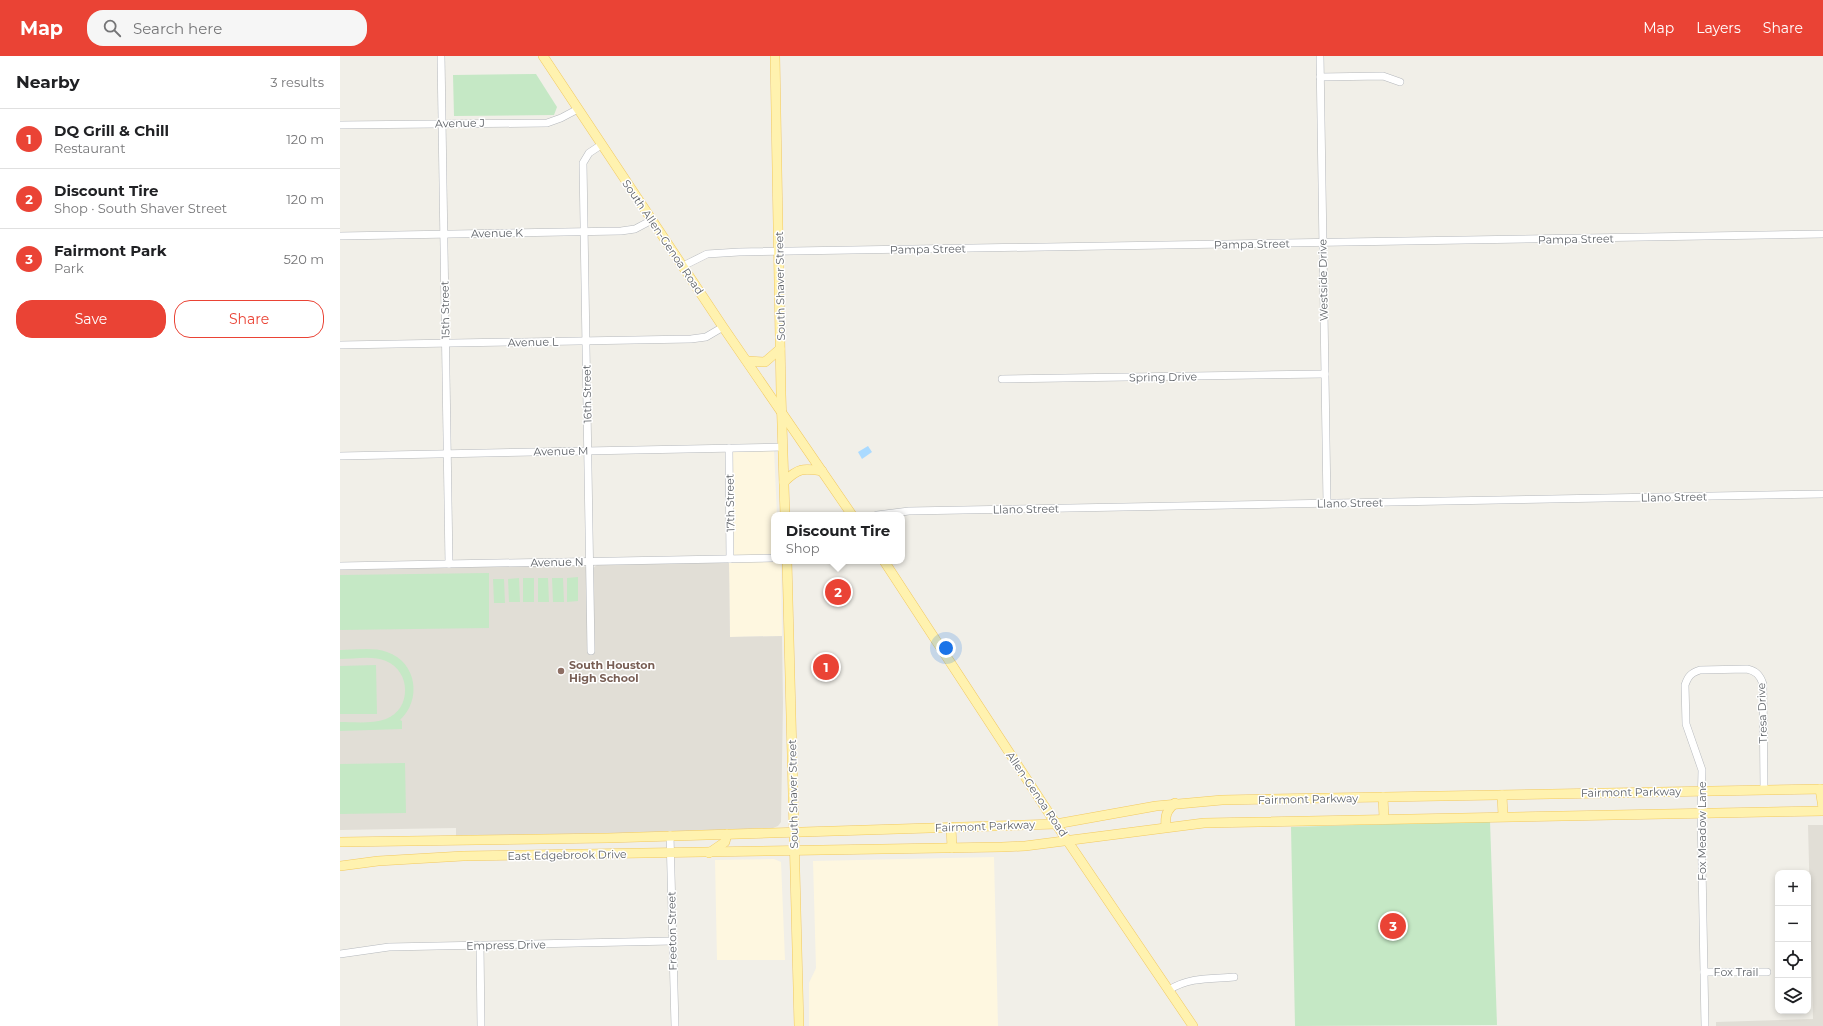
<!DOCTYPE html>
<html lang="en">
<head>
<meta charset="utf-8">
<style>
  :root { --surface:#fff; --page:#f6f6f6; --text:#202124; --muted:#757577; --line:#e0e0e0; --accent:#ea4335 }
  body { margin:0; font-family:Montserrat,sans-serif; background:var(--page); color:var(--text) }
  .controls { position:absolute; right:12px; bottom:12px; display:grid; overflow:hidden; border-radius:8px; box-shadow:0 2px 6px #0003 }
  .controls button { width:36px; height:36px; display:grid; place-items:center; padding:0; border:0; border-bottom:1px solid var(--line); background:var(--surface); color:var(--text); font:20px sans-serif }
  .you { position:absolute; left:606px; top:592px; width:14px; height:14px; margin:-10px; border:3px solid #fff; border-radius:50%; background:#1a73e8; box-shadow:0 0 0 6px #1a73e833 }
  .badge { display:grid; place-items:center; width:26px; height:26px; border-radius:50%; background:var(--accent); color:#fff; font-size:13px; font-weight:700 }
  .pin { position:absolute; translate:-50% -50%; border:2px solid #fff; box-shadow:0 1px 4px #0006 }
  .popup { position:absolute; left:431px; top:456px; width:134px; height:52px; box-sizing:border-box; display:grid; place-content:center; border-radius:8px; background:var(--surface); filter:drop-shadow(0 1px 3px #0005); font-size:13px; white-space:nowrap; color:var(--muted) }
  .popup b { font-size:15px; color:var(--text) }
  .popup::after { content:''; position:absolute; left:50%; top:100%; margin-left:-8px; border:8px solid transparent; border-top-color:var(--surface) }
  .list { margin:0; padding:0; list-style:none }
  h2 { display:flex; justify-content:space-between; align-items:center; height:52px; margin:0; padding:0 16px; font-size:17px }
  h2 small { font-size:13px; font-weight:400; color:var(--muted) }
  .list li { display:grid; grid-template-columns:26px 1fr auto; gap:12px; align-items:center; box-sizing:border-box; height:60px; padding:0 16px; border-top:1px solid var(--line) }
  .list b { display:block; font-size:15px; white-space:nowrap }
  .list p { margin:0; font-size:13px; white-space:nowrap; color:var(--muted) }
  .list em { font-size:13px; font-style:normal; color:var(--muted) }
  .actions { display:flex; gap:8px; padding:12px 16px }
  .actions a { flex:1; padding:9px 0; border:1px solid var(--accent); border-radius:16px; text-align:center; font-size:14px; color:var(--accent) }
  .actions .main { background:var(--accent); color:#fff }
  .icon { flex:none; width:22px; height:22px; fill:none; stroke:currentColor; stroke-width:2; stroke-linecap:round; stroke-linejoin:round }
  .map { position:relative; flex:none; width:1483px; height:970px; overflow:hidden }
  header { display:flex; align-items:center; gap:24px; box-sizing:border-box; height:56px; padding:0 20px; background:var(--accent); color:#fff }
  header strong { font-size:19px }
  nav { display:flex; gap:22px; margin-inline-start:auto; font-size:14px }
  .search { width:280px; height:36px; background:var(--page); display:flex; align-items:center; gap:10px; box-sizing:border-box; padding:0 14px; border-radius:16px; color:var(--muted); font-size:15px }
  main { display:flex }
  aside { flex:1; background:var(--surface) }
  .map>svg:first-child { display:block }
  .commercial { fill:#fef7e0 }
  .education { fill:#e1ded6 }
  .green { fill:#c5e8c5 }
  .water { fill:#aadaff }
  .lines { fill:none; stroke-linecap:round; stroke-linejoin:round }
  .minor-casing { stroke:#b5b8bc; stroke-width:8 }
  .major-casing { stroke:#f2c960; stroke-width:10 }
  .minor { stroke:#fff; stroke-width:7 }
  .major { stroke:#fff2af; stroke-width:9 }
  .education-dot { fill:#8d6e63; stroke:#fff; stroke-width:1.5 }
  .labels { text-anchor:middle; stroke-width:3; stroke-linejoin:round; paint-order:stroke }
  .street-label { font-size:11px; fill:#5f6368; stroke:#fff }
  .education-label { font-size:11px; font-weight:bold; fill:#785e54; stroke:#fff; text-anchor:start }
</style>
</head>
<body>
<header>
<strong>Map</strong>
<div class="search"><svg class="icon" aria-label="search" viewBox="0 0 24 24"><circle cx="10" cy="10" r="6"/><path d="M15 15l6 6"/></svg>Search here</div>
<nav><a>Map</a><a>Layers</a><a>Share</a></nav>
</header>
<main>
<aside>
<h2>Nearby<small>3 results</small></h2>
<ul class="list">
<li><span class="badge">1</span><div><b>DQ Grill &amp; Chill</b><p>Restaurant</p></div><em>120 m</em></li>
<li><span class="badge">2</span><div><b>Discount Tire</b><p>Shop · South Shaver Street</p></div><em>120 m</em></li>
<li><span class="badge">3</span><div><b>Fairmont Park</b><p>Park</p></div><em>520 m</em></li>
</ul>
<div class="actions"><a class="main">Save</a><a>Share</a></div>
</aside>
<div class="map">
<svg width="1483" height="970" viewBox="0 0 1483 970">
  <rect width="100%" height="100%" fill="#f1efe8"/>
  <g class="commercial">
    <polygon points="434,394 437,459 434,459 434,499 393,500 392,395"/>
    <polygon points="389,505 441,505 442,580 390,581"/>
    <polygon points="654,801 658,970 469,970 469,927 476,912 473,805"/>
    <polygon points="434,803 441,806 445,904 377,904 375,804"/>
  </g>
  <g class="education">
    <polygon points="389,505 390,581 442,580 443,647 441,766 438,770 433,772 302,777 116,781 116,772 0,774 0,513 242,509 247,512 254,583 253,512 257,509"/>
    <polygon points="1468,769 1483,769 1483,970 1376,970 1376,966 1473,963"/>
  </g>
  <g class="green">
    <polygon points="196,18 217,51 214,59 114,60 113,19"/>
    <polygon points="149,517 149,572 0,574 0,519"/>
    <polygon points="238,521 238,545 227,546 227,522"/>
    <polygon points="179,522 180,546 169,546 168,523"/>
    <rect x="183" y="522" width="11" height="24"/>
    <polygon points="198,522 208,522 209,546 198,546"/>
    <polygon points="212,522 223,522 224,546 213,546"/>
    <polygon points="153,523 164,523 165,547 154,547"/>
    <path d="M0 594C15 594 33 591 47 596 77 606 82 644 60 664L62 665V673L0 675V666C14 666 32 668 46 663 72 653 71 615 46 605 33 599 14 603 0 603Z"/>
    <polygon points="36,609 37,658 0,658 0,610"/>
    <polygon points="65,707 66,757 0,758 0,708"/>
    <polygon points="1150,765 1157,969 955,970 951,771"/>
  </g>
  <polygon class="water" points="528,390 532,396 522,403 518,396"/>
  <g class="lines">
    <defs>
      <g id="minor">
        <polyline points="101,0 109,508"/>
        <polyline points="980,0 987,447"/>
        <polyline points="980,21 1043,20 1060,26"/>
        <polyline points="0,69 207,67 221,62 238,53"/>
        <polyline points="0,180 281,175 295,173 312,164"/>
        <polyline points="343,210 367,198 399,196 1483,178"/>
        <polyline points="0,289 351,283 366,281 383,271"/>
        <polyline points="662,323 985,318"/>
        <polyline points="389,392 390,503"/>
        <polyline points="0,400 443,391"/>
        <polyline points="537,459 569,455 1483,438"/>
        <polyline points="0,510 434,502"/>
        <polyline points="251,595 243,107 249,97 261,89"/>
        <polyline points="330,779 335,970"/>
        <polyline points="140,889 141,970"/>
        <polyline points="0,898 49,891 332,885"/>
        <polyline points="1364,916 1427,916"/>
        <path d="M829 934C849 921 871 923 894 921"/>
        <path d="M1365 970 1361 756 1362 714 1346 668 1345 629C1348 620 1351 617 1360 614L1407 613C1416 615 1420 619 1423 628L1424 734"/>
      </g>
      <g id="major">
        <polyline points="203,0 383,271 512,459"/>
        <polyline points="435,0 441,338 445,459"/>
        <polyline points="408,305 425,306 440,293"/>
        <path d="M444 426C458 412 463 412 482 415"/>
        <polyline points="447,505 459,970"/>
        <polyline points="544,505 716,768 853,970"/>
        <polyline points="1480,733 1483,752"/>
        <polyline points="1162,739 1163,760"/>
        <polyline points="1043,741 1044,762"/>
        <polyline points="611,771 612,792"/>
        <path d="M826 771C825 760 826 755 835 747"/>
        <polyline points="0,786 268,782 716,768 816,750 882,744 1483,733"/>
        <polyline points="369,797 385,786 387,778"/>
        <polyline points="0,810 38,805 123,800 662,791 685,790 864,767 1483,755"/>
      </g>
    </defs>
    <use href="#minor" class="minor-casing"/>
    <use href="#major" class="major-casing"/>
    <use href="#minor" class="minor"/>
    <use href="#major" class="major"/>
  </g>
  <circle class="education-dot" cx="221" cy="615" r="4"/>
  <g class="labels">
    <g class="street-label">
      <text transform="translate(120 67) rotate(-1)" y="4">Avenue J</text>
      <text transform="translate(157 177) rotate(-1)" y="4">Avenue K</text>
      <text transform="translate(323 181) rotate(56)" y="4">South Allen-Genoa Road</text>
      <text transform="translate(1236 183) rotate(-1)" y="4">Pampa Street</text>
      <text transform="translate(912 188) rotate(-1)" y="4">Pampa Street</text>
      <text transform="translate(588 193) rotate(-1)" y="4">Pampa Street</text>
      <text transform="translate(983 224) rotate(-91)" y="4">Westside Drive</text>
      <text transform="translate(440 230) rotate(-91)" y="4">South Shaver Street</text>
      <text transform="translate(105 254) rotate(-91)" y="4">15th Street</text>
      <text transform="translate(193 286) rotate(-1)" y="4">Avenue L</text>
      <text transform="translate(823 321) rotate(-1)" y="4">Spring Drive</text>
      <text transform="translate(247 338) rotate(-91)" y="4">16th Street</text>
      <text transform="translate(221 395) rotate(-1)" y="4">Avenue M</text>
      <text transform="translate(1334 441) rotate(-1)" y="4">Llano Street</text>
      <text transform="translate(390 447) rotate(-91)" y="4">17th Street</text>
      <text transform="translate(1010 447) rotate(-1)" y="4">Llano Street</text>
      <text transform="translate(686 453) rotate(-1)" y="4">Llano Street</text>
      <text transform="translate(217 506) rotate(-1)" y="4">Avenue N</text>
      <text transform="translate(1422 657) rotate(-92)" y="4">Tresa Drive</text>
      <text transform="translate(1291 736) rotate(-1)" y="4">Fairmont Parkway</text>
      <text transform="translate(453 738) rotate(-91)" y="4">South Shaver Street</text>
      <text transform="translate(697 738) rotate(56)" y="4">Allen-Genoa Road</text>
      <text transform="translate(968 743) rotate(-1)" y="4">Fairmont Parkway</text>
      <text transform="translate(645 770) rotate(-2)" y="4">Fairmont Parkway</text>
      <text transform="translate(1362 775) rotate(-90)" y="4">Fox Meadow Lane</text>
      <text transform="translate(227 799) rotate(-1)" y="4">East Edgebrook Drive</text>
      <text transform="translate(332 875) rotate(-91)" y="4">Freeton Street</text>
      <text transform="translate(166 889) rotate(-1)" y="4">Empress Drive</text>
      <text x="1396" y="920">Fox Trail</text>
    </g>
    <g class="education-label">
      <text x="229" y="613">South Houston<tspan x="229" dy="13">High School</tspan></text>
    </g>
  </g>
</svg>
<div class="controls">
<button>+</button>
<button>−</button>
<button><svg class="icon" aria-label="locate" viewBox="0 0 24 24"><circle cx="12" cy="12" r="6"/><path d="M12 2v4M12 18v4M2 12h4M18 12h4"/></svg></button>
<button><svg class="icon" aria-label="layers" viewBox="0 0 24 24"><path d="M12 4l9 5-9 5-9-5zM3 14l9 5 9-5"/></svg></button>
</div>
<div class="you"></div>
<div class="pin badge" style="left:486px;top:611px">1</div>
<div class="pin badge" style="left:498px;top:536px">2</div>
<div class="popup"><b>Discount Tire</b>Shop</div>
<div class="pin badge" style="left:1053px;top:870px">3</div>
</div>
</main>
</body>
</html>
